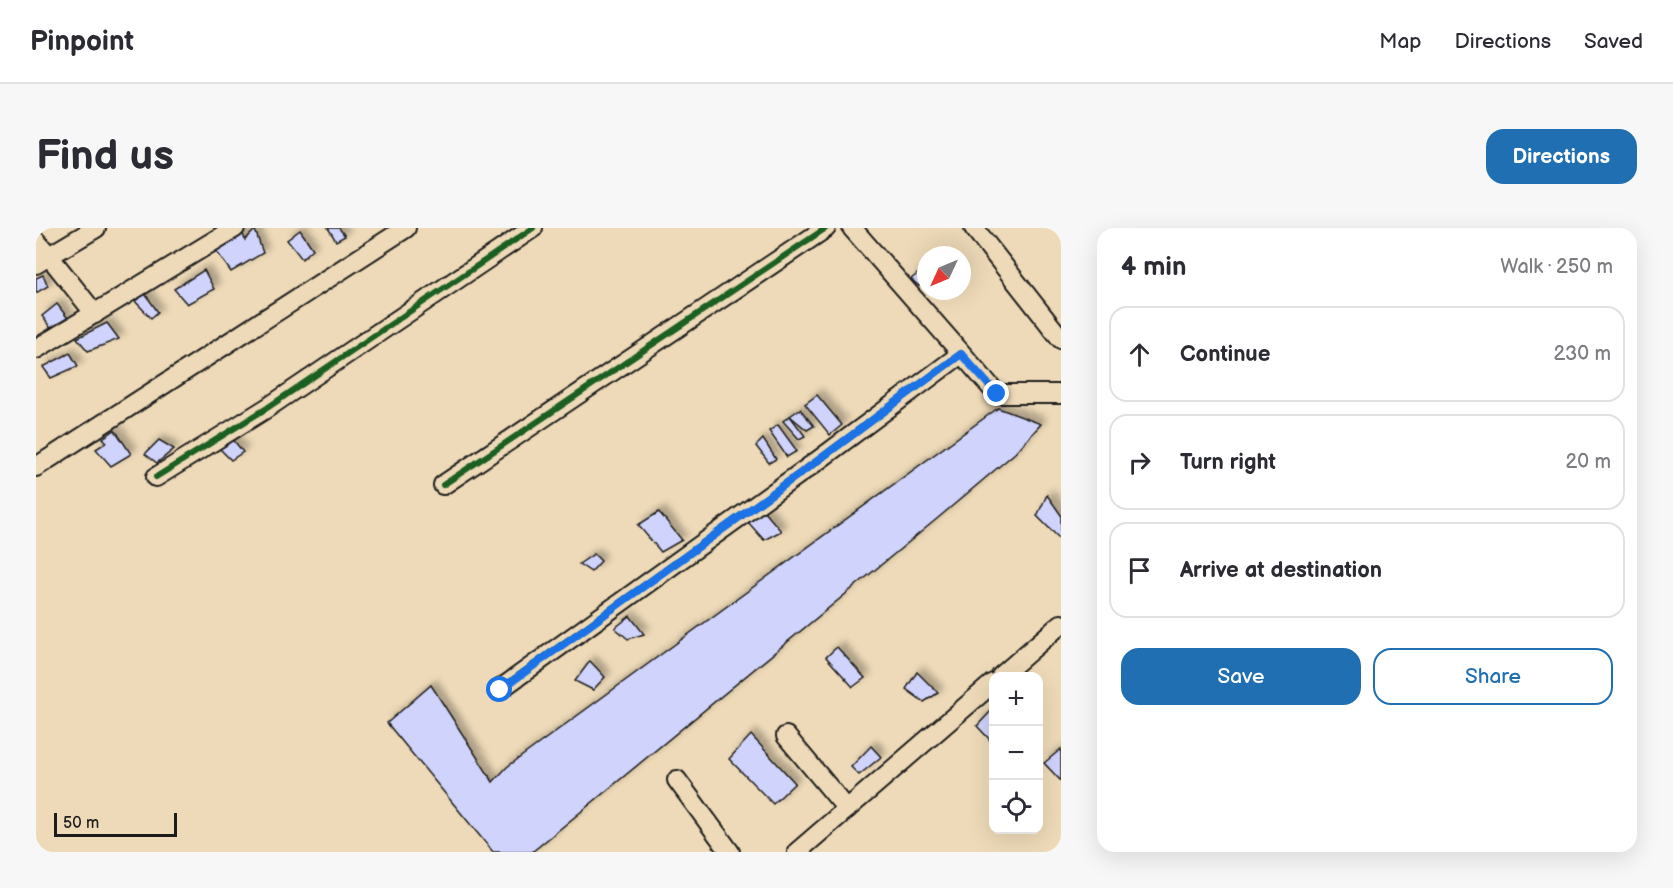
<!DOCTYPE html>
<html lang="en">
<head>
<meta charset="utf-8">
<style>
  :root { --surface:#fff; --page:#f7f7f7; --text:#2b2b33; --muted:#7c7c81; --line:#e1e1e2; --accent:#1f6fb2 }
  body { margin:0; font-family:"Balsamiq Sans",sans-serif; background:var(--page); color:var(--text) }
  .controls { position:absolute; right:18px; bottom:18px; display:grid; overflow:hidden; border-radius:12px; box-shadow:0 6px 24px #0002 }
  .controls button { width:54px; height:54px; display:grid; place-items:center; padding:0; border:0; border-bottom:2px solid var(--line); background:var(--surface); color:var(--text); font:30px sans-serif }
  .compass { position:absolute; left:881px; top:18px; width:54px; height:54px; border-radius:50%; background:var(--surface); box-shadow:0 6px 24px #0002; rotate:226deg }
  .scale { position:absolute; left:18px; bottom:15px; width:123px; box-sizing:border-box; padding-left:6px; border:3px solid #1c1c1c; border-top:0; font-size:16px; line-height:21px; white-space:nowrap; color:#1c1c1c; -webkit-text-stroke:4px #eedab8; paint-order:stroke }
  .stop { position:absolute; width:18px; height:18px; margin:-14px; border:4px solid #1a73e8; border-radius:50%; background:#fff }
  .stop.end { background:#1a73e8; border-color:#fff; box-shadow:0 2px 6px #0008 }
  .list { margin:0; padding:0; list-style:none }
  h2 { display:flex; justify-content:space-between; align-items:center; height:78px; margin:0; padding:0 24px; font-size:26px }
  h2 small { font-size:20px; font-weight:400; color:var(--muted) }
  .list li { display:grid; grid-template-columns:39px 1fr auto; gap:18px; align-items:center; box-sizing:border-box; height:96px; margin:0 12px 12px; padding:0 12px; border:2px solid var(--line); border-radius:18px }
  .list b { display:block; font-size:22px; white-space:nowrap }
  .list em { font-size:20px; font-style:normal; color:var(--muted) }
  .actions { display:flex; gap:12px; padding:18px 24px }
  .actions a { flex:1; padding:14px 0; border:2px solid var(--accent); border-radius:18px; text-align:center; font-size:21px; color:var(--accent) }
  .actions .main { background:var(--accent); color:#fff }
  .icon { flex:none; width:33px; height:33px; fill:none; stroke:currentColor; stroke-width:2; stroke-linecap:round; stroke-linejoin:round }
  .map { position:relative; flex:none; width:1025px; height:624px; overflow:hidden; border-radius:18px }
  header { display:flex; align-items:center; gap:36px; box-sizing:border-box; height:84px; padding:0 30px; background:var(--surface); border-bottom:2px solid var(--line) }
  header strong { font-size:28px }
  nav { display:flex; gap:33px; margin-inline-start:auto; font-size:21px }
  .intro { display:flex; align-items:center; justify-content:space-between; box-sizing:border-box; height:144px; padding:0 36px }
  h1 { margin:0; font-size:42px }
  .button { padding:15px 27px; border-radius:18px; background:var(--accent); color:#fff; font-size:21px; font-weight:700 }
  main { display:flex; gap:36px; padding:0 36px }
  aside { flex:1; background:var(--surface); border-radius:18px; box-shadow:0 6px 24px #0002 }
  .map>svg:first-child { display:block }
  .building { fill:#d0d3fb; stroke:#1c1c1c; stroke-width:1.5; filter:url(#shadow) }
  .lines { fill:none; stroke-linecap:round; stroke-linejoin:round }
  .minor-casing { stroke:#1c1c1c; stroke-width:22 }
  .minor { stroke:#eedab8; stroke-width:18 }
  .cycleway-casing { stroke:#eedab8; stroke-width:10 }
  .cycleway { stroke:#1b5e20; stroke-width:6 }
  .route { stroke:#1a73e8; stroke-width:8 }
</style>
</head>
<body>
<header>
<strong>Pinpoint</strong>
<nav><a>Map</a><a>Directions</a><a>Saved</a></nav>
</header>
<div class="intro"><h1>Find us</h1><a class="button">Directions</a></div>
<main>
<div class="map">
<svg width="1025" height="624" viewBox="0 0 1025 624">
  <defs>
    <filter id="shadow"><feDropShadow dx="5.5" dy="-5.5" stdDeviation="3" flood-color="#0004"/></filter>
  </defs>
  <rect width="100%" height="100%" fill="#eedab8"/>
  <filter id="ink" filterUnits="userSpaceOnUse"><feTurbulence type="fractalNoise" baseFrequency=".0167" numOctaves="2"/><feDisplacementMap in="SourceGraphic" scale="12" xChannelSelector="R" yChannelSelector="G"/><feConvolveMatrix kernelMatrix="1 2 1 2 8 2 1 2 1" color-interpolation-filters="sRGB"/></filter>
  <g filter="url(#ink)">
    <g class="building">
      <polygon points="292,0 303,0 309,8 300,13"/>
      <polygon points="219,2 227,25 195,44 179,21 195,13 206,3 209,12"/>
      <polygon points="264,2 277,21 266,31 251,12"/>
      <polygon points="168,42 178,61 151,76 138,61"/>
      <polygon points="884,44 890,54 883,58 875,51"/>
      <polygon points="7,47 12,58 0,65 0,50"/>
      <polygon points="107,63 122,84 115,90 97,71"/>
      <polygon points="21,76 34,93 16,102 6,88"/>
      <polygon points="71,95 83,111 52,123 41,110"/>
      <polygon points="34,125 42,138 15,150 7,139"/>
      <polygon points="781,167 806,197 794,207 769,176"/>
      <polygon points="962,180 1005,196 979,225 902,290 496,624 457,624 351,495 395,457 457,554 471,539"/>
      <polygon points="764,181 778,198 771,202 754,188"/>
      <polygon points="754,188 769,208 763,211 747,193"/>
      <polygon points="742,197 761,223 751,229 733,203"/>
      <polygon points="79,202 95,226 75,238 60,221 71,214 67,210"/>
      <polygon points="195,209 207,224 195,232 182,219"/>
      <polygon points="727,211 740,231 733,235 720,218"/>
      <polygon points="123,212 138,221 121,235 109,226"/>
      <polygon points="1011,267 1025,287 1025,312 1001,288"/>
      <polygon points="728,283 745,303 728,312 711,293"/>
      <polygon points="623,284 646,312 625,324 602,297"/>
      <polygon points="558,326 565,333 555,344 543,336"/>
      <polygon points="594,388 608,406 592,411 579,400"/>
      <polygon points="801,419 829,450 817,459 790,429"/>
      <polygon points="554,433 569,449 557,462 539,453"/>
      <polygon points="881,444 902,465 888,474 870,461"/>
      <polygon points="957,481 957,515 941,498"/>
      <polygon points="715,507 759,555 737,576 693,531"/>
      <polygon points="835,518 845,529 823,547 815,539"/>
      <polygon points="1025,521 1025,553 1008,535"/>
    </g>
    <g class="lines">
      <defs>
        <g id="minor">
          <polyline points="816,0 961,166 1025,166"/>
          <polyline points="938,0 1025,111"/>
          <polyline points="0,13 13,28 60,0"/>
          <polyline points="0,36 13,28 59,86"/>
          <polyline points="0,121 199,0"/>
          <polyline points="0,239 370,0"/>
          <polyline points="120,249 231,180 497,0"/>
          <polyline points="407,257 790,0"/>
          <polyline points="965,448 1025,396"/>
          <polyline points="463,462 784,231 925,126"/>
          <polyline points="750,508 811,581"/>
          <polyline points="641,552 694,624"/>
          <polyline points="761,624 957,455"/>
        </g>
      </defs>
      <use href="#minor" class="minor-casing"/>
      <use href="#minor" class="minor"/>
      <defs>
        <g id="cycleway">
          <polyline points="120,249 231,180 497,0"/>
          <polyline points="407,257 790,0"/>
          <polyline points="463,462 784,231 925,126"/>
        </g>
      </defs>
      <use href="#cycleway" class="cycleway-casing"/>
      <use href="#cycleway" class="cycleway"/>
    </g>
  </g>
  <g class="lines" filter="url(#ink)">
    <polyline class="route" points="464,462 784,231 925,126 961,166"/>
  </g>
</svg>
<div class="controls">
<button>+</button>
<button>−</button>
<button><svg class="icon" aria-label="locate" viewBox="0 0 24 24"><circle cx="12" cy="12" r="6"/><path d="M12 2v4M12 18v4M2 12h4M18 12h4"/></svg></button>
</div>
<svg class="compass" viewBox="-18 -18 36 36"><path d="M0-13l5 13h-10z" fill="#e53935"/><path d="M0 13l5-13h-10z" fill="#7c7c81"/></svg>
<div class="scale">50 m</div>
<div class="stop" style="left:464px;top:462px"></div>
<div class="stop end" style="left:961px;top:166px"></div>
</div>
<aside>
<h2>4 min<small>Walk · 250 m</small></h2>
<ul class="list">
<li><svg class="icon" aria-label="ahead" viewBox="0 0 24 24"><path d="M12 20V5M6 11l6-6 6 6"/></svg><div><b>Continue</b></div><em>230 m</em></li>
<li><svg class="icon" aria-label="right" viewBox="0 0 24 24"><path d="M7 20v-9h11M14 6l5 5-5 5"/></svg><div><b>Turn right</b></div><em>20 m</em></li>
<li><svg class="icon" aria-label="arrive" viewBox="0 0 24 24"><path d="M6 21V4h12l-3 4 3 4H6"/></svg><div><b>Arrive at destination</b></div></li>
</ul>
<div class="actions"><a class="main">Save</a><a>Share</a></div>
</aside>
</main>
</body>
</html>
